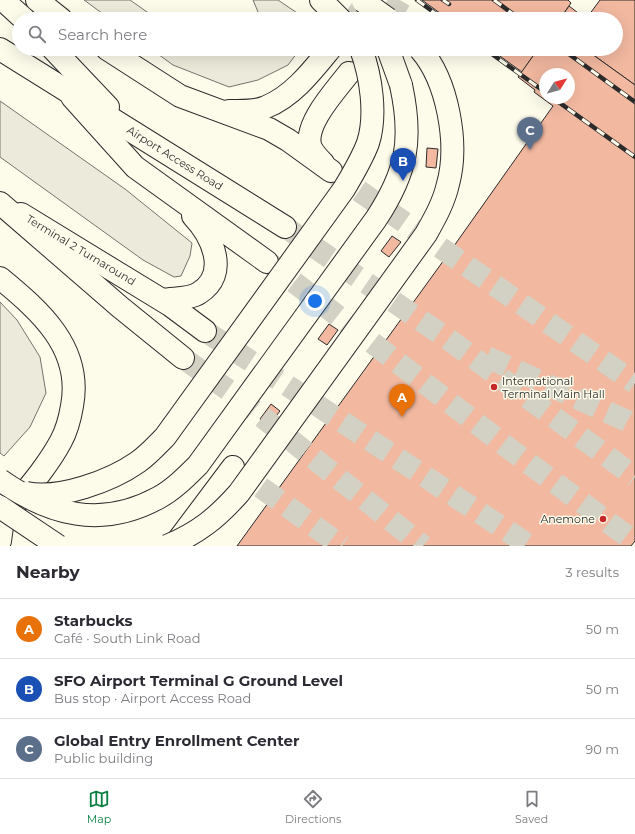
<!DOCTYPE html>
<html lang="en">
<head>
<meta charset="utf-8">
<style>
  :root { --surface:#fff; --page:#f7f7f7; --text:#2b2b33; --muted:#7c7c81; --line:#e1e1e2; --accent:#0b8043 }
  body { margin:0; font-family:Montserrat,sans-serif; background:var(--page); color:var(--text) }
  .compass { position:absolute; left:539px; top:68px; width:36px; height:36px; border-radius:50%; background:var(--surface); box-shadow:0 4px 16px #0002; rotate:53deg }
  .you { position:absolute; left:315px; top:301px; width:14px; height:14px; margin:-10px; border:3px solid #fff; border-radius:50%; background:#1a73e8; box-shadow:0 0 0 6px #1a73e833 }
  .badge { display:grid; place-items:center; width:26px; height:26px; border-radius:50%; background:var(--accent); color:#fff; font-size:13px; font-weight:700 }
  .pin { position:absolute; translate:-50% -33px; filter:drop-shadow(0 1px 2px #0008) }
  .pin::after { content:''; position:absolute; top:21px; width:14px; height:12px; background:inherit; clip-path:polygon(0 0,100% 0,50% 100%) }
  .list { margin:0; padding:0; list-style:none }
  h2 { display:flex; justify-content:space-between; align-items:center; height:52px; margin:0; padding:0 16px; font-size:17px }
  h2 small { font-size:13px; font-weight:400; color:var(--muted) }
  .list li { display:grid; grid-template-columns:26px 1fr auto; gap:12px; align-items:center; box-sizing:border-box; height:60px; padding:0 16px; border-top:1px solid var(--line) }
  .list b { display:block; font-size:15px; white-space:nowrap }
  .list p { margin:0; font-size:13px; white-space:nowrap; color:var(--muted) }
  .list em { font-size:13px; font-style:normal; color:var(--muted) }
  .icon { flex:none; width:22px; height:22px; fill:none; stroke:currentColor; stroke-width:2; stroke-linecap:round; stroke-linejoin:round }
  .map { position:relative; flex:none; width:635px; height:546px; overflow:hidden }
  .search { position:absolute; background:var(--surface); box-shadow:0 4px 16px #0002; left:12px; right:12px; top:12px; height:44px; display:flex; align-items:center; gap:10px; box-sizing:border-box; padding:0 14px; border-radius:22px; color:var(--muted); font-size:15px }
  .sheet { height:232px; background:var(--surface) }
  nav { display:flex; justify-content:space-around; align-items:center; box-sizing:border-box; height:56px; border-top:1px solid var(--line); background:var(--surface); font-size:11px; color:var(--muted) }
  nav a { display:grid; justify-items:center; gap:2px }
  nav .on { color:var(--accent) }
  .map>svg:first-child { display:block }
  .green { fill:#ecebdb; stroke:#74746e }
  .building { fill:#f2b8a0; stroke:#2b2b2b; fill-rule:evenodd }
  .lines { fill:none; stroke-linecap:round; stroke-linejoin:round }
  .tertiary-tunnel { stroke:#d3d1c4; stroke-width:22; stroke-dasharray:22 11; stroke-linecap:butt }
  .secondary-tunnel { stroke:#d3d1c4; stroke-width:22; stroke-dasharray:22 11; stroke-linecap:butt }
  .primary-tunnel { stroke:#d3d1c4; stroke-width:22; stroke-dasharray:22 11; stroke-linecap:butt }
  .tertiary-casing { stroke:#2b2b2b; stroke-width:24 }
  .secondary-casing { stroke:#2b2b2b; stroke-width:24 }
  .primary-casing { stroke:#2b2b2b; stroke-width:24 }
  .motorway-casing { stroke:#2b2b2b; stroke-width:24 }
  .tertiary { stroke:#fdfbea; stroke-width:22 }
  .secondary { stroke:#fdfbea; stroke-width:22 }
  .primary { stroke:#fdfbea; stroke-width:22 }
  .motorway { stroke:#fdfbea; stroke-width:22 }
  .rail-casing { stroke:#2b2b2b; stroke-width:4.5 }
  .rail { stroke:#fdfbea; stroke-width:3; stroke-dasharray:9; stroke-linecap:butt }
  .tertiary-bridge-casing { stroke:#2b2b2b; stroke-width:24; stroke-linecap:butt }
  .secondary-bridge-casing { stroke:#2b2b2b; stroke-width:24; stroke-linecap:butt }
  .tertiary-bridge { stroke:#fdfbea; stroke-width:22 }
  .secondary-bridge { stroke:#fdfbea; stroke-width:22 }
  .poi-dot { fill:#c62828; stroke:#fdfbea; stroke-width:1.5 }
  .labels { text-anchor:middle; stroke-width:3; stroke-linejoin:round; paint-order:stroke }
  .street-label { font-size:11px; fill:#2b2b2b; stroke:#fdfbea }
  .poi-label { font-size:11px; fill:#2b2b2b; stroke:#fdfbea; text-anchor:start }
</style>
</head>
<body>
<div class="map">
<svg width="635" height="546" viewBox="0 0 635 546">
  <rect width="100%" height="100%" fill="#fdfbea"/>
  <g class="green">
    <polygon points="84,0 130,0 157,19 110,19"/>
    <polygon points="253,0 278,0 306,19 261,19"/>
    <polygon points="151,49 209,49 224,51 228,49 300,49 288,65 258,80 229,87 173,65"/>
    <polygon points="0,101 125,189 192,243 190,256 181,276 174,277 143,260 0,157"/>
    <polygon points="0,302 17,320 40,357 46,393 30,427 4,456 0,453"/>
  </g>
  <g class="building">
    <polygon points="422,0 568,0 571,3 560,19 448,19"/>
    <polygon points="600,0 635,0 635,85 585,49 616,49 616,19 586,19"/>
    <polygon points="569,6 586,19 560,19"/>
    <polygon points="490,49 538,49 522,72"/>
    <path d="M538 49H585L635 85V541L631 546H237L449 253 553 106 534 92 535 90 518 77ZM545 74H569V98H545Z"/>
    <polygon points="427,148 438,149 436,168 426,167"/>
    <polygon points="392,236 401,242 389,257 381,251"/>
    <polygon points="329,324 338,330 327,345 318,339"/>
    <polygon points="271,404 280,411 269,425 260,419"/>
  </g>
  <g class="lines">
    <polyline class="tertiary-tunnel" points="234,468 342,546"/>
    <g class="secondary-tunnel">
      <polyline points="268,262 511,450 635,542"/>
      <polyline points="205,331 530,546"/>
    </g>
    <g class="primary-tunnel">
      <polyline points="354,19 368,0"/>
      <polyline points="389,19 400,0"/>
      <polyline points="332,172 635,383"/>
      <polyline points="285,227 448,339 635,477"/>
      <polyline points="487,357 627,421 635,426"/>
      <polyline points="183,358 231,392 423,546"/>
    </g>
    <defs>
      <g id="tertiary">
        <polyline points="321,0 340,19"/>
        <polyline points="388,49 401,85"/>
        <path d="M0 278C40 311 83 348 72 406 70 418 67 430 61 441 46 469 23 494 3 519L0 521"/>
        <polyline points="0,541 3,519"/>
        <polyline points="176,543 233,467"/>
      </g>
      <g id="secondary">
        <polyline points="72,97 135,167 267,262"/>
        <polyline points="21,214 170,305 205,331"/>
        <path d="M163 300C174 298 190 299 199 293 230 274 212 236 193 216"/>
      </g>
      <g id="primary">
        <polyline points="3,0 24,19"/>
        <polyline points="0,49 285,227"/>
        <polyline points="53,49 108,107"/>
        <polyline points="107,49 180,96 269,129 288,140 331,171"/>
        <path d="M229 111C242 111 255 112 266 107 293 96 312 71 330 49"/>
        <path d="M323 163C319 159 314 154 311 148 302 126 336 90 349 73"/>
        <polyline points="0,203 120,307 183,358"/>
      </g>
      <polyline id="motorway" points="37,0 61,19"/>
    </defs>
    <use href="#tertiary" class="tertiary-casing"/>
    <use href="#secondary" class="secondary-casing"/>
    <use href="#primary" class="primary-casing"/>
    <use href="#motorway" class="motorway-casing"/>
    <use href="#tertiary" class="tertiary"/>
    <use href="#secondary" class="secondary"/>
    <use href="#primary" class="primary"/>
    <use href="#motorway" class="motorway"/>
    <defs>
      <g id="rail">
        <polyline points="417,0 443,19"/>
        <polyline points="443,0 449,4"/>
        <polyline points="494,0 520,19"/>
        <polyline points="485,49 545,92"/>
        <polyline points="562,49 635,102"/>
        <polyline points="553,98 635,157"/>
      </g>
    </defs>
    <use href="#rail" class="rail-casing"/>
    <use href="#rail" class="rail"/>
    <defs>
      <g id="tertiary-bridge">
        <path d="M0 480C50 515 101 529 158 498 173 490 186 477 198 465L376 219C407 172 413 140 401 85"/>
        <path d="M26 493C59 500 111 481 138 462 148 455 157 445 165 437L344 189C353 174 362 159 368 143 377 115 371 76 361 49"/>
      </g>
      <g id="secondary-bridge">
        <polyline points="363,1 388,19"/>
        <polyline points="0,507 58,546"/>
        <path d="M167 546C198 533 217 518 239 493L426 234C435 218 444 202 448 184 459 144 448 81 420 49"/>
      </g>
    </defs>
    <use href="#tertiary-bridge" class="tertiary-bridge-casing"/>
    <use href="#secondary-bridge" class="secondary-bridge-casing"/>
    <use href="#tertiary-bridge" class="tertiary-bridge"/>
    <use href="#secondary-bridge" class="secondary-bridge"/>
  </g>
  <g class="poi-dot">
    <circle cx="494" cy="387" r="4"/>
    <circle cx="603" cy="519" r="4"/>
  </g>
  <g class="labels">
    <g class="street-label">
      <text transform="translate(175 158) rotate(32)" y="4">Airport Access Road</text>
      <text transform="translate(81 250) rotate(31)" y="4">Terminal 2 Turnaround</text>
    </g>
    <g class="poi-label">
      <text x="502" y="385">International<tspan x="502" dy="13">Terminal Main Hall</tspan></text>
      <text x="595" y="523" text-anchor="end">Anemone</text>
    </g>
  </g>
</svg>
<svg class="compass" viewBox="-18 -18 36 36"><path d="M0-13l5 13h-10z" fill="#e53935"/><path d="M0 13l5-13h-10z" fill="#7c7c81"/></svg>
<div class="you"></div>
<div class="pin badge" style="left:402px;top:417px;background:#e8710a">A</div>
<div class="pin badge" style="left:403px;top:181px;background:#1a4fb4">B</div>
<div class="pin badge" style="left:530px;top:150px;background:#5c6f8a">C</div>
<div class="search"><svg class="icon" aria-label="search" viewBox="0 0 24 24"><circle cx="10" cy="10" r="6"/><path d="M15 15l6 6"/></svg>Search here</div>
</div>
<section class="sheet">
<h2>Nearby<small>3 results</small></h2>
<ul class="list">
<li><span class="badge" style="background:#e8710a">A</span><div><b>Starbucks</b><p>Café · South Link Road</p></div><em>50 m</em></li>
<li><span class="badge" style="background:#1a4fb4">B</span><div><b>SFO Airport Terminal G Ground Level</b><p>Bus stop · Airport Access Road</p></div><em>50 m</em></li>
<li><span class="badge" style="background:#5c6f8a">C</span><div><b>Global Entry Enrollment Center</b><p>Public building</p></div><em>90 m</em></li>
</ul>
</section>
<nav>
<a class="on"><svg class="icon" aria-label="map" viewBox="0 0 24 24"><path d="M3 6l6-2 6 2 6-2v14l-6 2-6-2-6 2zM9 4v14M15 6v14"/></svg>Map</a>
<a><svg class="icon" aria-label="directions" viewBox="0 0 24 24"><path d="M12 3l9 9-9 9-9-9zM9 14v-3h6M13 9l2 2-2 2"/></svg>Directions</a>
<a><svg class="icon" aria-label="saved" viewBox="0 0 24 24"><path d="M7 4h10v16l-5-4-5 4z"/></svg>Saved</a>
</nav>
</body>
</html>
